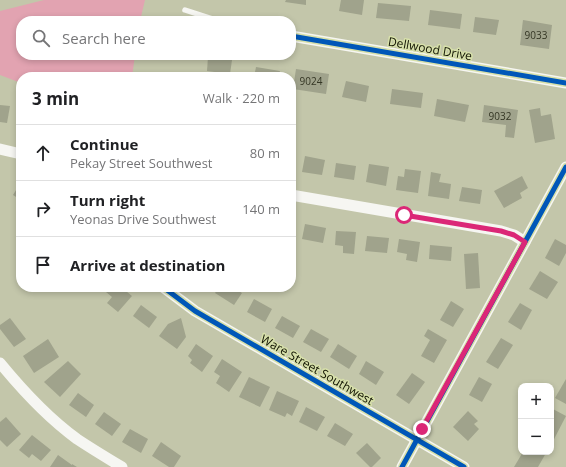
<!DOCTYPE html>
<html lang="en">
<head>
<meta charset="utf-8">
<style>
  :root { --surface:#fff; --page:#f6f6f6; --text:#202124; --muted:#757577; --line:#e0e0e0 }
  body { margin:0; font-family:"Open Sans",sans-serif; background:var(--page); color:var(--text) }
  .controls { position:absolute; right:12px; bottom:12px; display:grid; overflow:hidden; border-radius:8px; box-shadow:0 2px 6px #0003 }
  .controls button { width:36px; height:36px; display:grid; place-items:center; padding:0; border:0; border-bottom:1px solid var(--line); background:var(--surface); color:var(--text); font:20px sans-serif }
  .stop { position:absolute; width:12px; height:12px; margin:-9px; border:3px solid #db2777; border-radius:50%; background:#fff }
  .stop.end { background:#db2777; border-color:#fff; box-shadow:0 1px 4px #0008 }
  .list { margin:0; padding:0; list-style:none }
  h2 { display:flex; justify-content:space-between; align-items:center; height:52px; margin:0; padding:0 16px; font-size:17px }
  h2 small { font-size:13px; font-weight:400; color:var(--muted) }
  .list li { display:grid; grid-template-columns:26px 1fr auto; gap:12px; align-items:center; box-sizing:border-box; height:56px; padding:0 16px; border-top:1px solid var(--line) }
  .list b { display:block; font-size:15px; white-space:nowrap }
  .list p { margin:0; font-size:13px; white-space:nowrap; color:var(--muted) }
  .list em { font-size:13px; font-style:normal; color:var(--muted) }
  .icon { flex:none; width:22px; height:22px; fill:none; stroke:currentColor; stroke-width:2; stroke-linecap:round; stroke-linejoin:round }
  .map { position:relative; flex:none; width:566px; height:467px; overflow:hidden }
  .search { position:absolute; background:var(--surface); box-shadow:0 2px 6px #0003; left:16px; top:16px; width:280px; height:44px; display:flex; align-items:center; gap:10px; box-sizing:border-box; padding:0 14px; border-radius:16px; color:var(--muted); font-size:15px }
  .panel { position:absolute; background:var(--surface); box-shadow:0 2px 6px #0003; left:16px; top:72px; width:280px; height:220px; border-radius:16px }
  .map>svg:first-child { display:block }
  .green { fill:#e2a3b1 }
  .building { fill:#a0a38c }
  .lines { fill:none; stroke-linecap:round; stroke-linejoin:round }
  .lane { stroke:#f6f6f2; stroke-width:5.5 }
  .street { stroke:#f6f6f2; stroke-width:11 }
  .cycleway-casing { stroke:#d7e0aa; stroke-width:8 }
  .cycleway { stroke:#0057b8; stroke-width:5 }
  .route { stroke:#db2777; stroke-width:5 }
  .labels { text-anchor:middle; stroke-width:3; stroke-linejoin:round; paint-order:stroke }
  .number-label { font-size:10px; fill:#343624 }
  .street-label { font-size:12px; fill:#101201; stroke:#d7e0aa }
</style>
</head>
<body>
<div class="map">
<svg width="566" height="467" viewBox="0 0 566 467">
  <rect width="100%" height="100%" fill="#c3c6aa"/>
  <polygon class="green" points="44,0 145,0 140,21 21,21 21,55 135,55 132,77 21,77 21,83 0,75 0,11"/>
  <g class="building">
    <polygon points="286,0 306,0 306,5 285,2"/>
    <polygon points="341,0 364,0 362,15 339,11"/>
    <polygon points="378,3 411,6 409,21 376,18"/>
    <polygon points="430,10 462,14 460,29 428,25"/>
    <polygon points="475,17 499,20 496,35 473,32"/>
    <polygon points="523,20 552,25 549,49 520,45"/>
    <polygon points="208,57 232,60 230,74 207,71"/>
    <polygon points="256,67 280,71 278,77 254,77"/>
    <polygon points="296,69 329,74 326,94 293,89"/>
    <polygon points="346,81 369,86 366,102 342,97"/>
    <polygon points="392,89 423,93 421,108 390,104"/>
    <polygon points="437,99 469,105 465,122 434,116"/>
    <polygon points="0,105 10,106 7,123 0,122"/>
    <polygon points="484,105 518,110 514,138 505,137 506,125 482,122"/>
    <polygon points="540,108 541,116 551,114 555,139 535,143 529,110"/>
    <polygon points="305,156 325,160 322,175 302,172"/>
    <polygon points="336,163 356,166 354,180 334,177"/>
    <polygon points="369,164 389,167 386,186 366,182"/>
    <polygon points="405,169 421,171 418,193 396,190 398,176 404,177"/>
    <polygon points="431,172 441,174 439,182 451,184 449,199 428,196"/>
    <polygon points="522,176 528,188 520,193 522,198 504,208 494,191"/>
    <polygon points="21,182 21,200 13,195"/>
    <polygon points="462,187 482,190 480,204 459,201"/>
    <polygon points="305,224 326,228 323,243 302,239"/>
    <polygon points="336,231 356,232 354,254 343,253 343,246 335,245"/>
    <polygon points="367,236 389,238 387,253 365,251"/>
    <polygon points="399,239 420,242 417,262 406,260 407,254 397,252"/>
    <polygon points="555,239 566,245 566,253 559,266 545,258"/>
    <polygon points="430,245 452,247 451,261 429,259"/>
    <polygon points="478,253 480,288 466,289 464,254"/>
    <polygon points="540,271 558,282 547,299 529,289"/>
    <polygon points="111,287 121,287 132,296 118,312 107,303 112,297 106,292"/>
    <polygon points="219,287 232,287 242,293 234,305 215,293"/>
    <polygon points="254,299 272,309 265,322 247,312"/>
    <polygon points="451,301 464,309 453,327 440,320"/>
    <polygon points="520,303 532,310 521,330 508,322"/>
    <polygon points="141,305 157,317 149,328 133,316"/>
    <polygon points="282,316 300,326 293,338 275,328"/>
    <polygon points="10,318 26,339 14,347 0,329 0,325"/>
    <polygon points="181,318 186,337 177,349 159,336 168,324"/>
    <polygon points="311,329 329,339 321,352 303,342"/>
    <polygon points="428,329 447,340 434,363 421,356 430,340 424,336"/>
    <polygon points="501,338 513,345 498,369 486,362"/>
    <polygon points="48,339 59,357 34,373 23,356"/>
    <polygon points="196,344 213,356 202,372 190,363 192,360 188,356"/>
    <polygon points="338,344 357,356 349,369 330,357"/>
    <polygon points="222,359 242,372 229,392 216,383 220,376 214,372"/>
    <polygon points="68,361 81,374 60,397 44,382"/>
    <polygon points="366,361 384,372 376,385 359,374"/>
    <polygon points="412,373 425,382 409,404 396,395"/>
    <polygon points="249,377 270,387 260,407 239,397"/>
    <polygon points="479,377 492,384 482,402 469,395"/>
    <polygon points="566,379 566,404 555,398"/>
    <polygon points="277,391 299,401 292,416 287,413 285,417 269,410"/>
    <polygon points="78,393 94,405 86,417 69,405"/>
    <polygon points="306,407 325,417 317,431 299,422"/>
    <polygon points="551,408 566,416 551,445"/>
    <polygon points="468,411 478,421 474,424 479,429 468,441 453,427"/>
    <polygon points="104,412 121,424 112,436 95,424"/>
    <polygon points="6,417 21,434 7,447 0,440 0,422"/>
    <polygon points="335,423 353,434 345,446 327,436"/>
    <polygon points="130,429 148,439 141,453 122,442"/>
    <polygon points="32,435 51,450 41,461 32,454 29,458 19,450"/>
    <polygon points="161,442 181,456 174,467 169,467 152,456"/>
    <polygon points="367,443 381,458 372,467 370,467 356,453"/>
    <polygon points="523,452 544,452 546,453 538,467 514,467"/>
    <polygon points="58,455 72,465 72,464 77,467 50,467"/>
  </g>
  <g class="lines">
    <polyline class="lane" points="185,10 219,21"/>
    <g class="street">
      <polyline points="291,36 566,83"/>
      <polyline points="0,149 21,154"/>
      <polyline points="291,195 501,231 514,235 525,242"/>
      <polyline points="163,287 195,311 464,467"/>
      <path d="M0 363C23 391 48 418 77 439 92 449 107 458 122 467"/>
      <polyline points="402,467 566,167"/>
    </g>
    <defs>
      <g id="cycleway">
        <polyline points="291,36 566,83"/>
        <polyline points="163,287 195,311 464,467"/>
        <polyline points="402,467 566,167"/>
      </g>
    </defs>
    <use href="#cycleway" class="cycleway-casing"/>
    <use href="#cycleway" class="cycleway"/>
  </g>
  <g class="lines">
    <polyline class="route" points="404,215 501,231 514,235 525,242 422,429"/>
  </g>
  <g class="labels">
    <g class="number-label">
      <text x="536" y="39">9033</text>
      <text x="311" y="85">9024</text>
      <text x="500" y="120">9032</text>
    </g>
    <g class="street-label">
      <text transform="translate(430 49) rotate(10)" y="4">Dellwood Drive</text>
      <text transform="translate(317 370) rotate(30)" y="4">Ware Street Southwest</text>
    </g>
  </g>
</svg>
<div class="controls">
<button>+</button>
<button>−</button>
</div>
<div class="stop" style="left:404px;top:215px"></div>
<div class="stop end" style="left:422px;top:429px"></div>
<div class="search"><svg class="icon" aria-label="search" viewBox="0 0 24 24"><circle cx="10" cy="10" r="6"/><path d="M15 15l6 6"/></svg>Search here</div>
<section class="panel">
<h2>3 min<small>Walk · 220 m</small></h2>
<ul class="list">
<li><svg class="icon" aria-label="ahead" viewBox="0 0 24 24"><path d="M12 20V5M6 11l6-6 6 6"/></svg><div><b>Continue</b><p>Pekay Street Southwest</p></div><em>80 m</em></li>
<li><svg class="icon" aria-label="right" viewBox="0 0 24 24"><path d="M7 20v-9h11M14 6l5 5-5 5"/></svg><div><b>Turn right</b><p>Yeonas Drive Southwest</p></div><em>140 m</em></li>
<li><svg class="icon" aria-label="arrive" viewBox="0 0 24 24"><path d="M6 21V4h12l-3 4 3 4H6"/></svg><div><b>Arrive at destination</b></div></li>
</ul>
</section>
</div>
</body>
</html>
